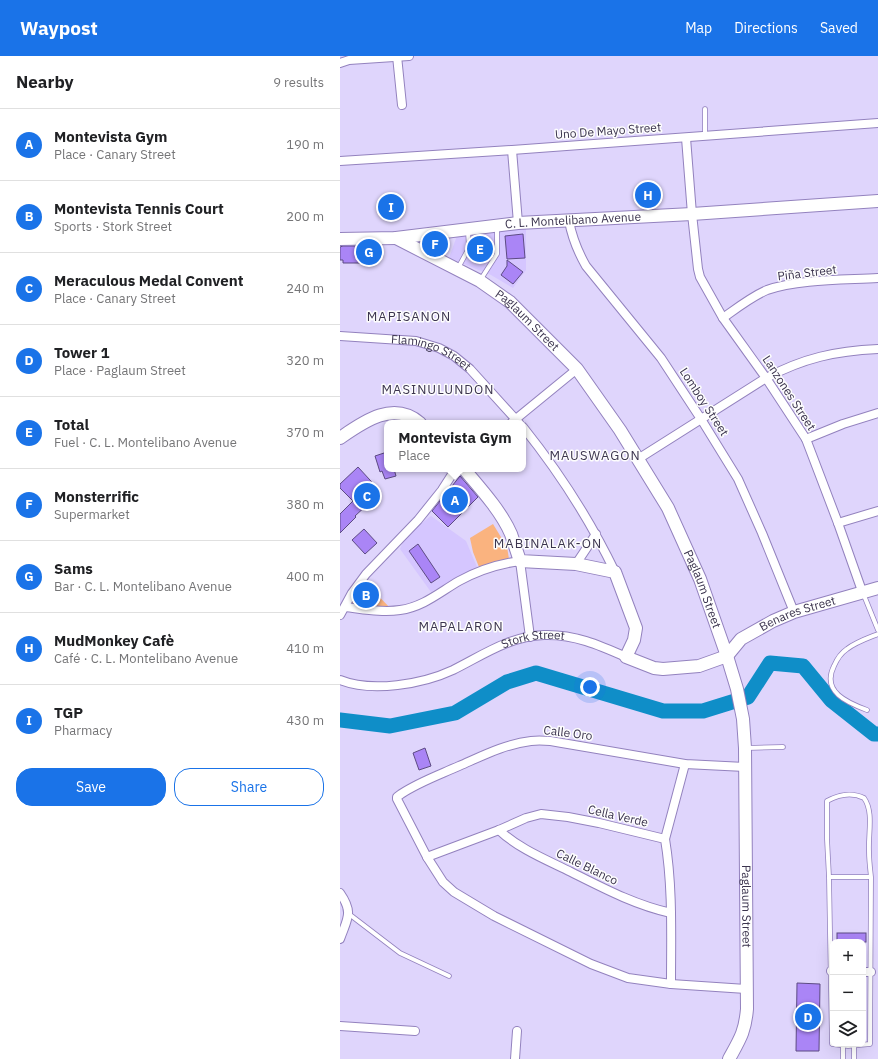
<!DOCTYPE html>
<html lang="en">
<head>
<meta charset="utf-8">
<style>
  :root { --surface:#fff; --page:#f2f2f2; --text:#202124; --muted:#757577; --line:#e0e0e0; --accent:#1a73e8 }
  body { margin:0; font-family:"IBM Plex Sans",sans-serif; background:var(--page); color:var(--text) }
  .controls { position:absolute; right:12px; bottom:12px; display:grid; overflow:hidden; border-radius:8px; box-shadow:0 4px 16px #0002 }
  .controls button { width:36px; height:36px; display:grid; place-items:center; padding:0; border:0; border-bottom:1px solid var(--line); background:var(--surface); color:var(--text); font:20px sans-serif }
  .you { position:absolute; left:250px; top:631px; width:14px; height:14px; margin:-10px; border:3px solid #fff; border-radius:50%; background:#1a73e8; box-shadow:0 0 0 6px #1a73e833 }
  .badge { display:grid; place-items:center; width:26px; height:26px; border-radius:50%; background:var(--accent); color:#fff; font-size:13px; font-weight:700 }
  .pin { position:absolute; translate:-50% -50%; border:2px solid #fff; box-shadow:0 1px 4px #0006 }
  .popup { position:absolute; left:44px; top:364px; width:142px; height:52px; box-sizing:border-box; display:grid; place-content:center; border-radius:8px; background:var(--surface); filter:drop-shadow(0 1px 3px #0005); font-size:13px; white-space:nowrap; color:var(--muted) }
  .popup b { font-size:15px; color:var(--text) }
  .popup::after { content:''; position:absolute; left:50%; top:100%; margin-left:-8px; border:8px solid transparent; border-top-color:var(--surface) }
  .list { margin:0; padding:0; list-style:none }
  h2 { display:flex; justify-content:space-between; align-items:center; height:52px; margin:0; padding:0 16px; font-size:17px }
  h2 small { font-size:13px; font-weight:400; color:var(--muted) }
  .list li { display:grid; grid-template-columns:26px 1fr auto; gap:12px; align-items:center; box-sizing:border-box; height:72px; padding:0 16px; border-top:1px solid var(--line) }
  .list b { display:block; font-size:15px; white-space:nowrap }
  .list p { margin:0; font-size:13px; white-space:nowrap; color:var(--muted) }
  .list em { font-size:13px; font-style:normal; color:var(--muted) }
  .actions { display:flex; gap:8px; padding:12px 16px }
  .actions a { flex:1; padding:9px 0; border:1px solid var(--accent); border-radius:16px; text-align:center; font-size:14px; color:var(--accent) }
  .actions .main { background:var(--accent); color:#fff }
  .icon { flex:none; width:22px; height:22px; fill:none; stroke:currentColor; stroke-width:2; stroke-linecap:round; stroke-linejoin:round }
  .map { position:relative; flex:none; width:538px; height:1003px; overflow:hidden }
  header { display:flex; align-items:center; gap:24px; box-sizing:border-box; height:56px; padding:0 20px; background:var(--accent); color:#fff }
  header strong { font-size:19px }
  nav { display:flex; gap:22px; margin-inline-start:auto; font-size:14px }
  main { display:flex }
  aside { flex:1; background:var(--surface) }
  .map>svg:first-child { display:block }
  .built { fill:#d5c6ff }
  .green { fill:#fab37f }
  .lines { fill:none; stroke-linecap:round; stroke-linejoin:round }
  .river { stroke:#0f8ec8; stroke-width:15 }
  .building { fill:#aa85f6; stroke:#5d4b83 }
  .lane-casing { stroke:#9382be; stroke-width:5.5 }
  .street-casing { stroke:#9382be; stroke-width:10 }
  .secondary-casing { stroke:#9382be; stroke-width:14 }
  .lane { stroke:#fff; stroke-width:4 }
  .street { stroke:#fff; stroke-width:8 }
  .secondary { stroke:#fff; stroke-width:12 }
  .labels { text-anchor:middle; stroke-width:3; stroke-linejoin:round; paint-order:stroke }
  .street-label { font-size:12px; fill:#3b344e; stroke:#fdfdfd }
  .neighbourhood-label { font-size:13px; letter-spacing:1px; fill:#3b344e; stroke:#fdfdfd }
</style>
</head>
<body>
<header>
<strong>Waypost</strong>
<nav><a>Map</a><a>Directions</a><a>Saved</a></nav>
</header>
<main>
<aside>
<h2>Nearby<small>9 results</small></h2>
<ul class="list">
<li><span class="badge">A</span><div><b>Montevista Gym</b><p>Place · Canary Street</p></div><em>190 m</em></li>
<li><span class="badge">B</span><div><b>Montevista Tennis Court</b><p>Sports · Stork Street</p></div><em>200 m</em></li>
<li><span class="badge">C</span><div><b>Meraculous Medal Convent</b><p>Place · Canary Street</p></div><em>240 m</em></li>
<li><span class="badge">D</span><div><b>Tower 1</b><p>Place · Paglaum Street</p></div><em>320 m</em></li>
<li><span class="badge">E</span><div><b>Total</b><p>Fuel · C. L. Montelibano Avenue</p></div><em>370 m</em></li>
<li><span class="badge">F</span><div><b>Monsterrific</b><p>Supermarket</p></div><em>380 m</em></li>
<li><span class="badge">G</span><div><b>Sams</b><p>Bar · C. L. Montelibano Avenue</p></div><em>400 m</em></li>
<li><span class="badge">H</span><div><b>MudMonkey Cafè</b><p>Café · C. L. Montelibano Avenue</p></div><em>410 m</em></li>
<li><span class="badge">I</span><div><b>TGP</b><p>Pharmacy</p></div><em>430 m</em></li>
</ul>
<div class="actions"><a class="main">Save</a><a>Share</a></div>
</aside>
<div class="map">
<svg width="538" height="1003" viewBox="0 0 538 1003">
  <rect width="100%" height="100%" fill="#dfd5fc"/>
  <g class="built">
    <polygon points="186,172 186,214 173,232 151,219 109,202 118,177"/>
    <polygon points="91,460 126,485 137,511 91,536 60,493 66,479"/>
  </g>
  <g class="green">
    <polygon points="153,468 167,491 169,503 139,511 133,496 130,482"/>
    <polygon points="25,526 54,556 5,551"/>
  </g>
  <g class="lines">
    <polyline class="river" points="0,664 50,670 115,657 167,626 196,617 323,655 363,655 408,641 430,607 463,610 491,644 534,678 538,678"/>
  </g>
  <g class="building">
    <polygon points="183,178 185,202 167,203 165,180"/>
    <polygon points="3,190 20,190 20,192 36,190 37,199 20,200 20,207 3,207 3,204 0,204 0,191"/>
    <polygon points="167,204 183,216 173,228 161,219 167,210"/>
    <polygon points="47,396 47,413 54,413 56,420 45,423 42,415 40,416 35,400"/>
    <polygon points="18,411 41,436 15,460 16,461 0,477 0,458 13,445 0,432 0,428"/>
    <polygon points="120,420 138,441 108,471 92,455"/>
    <polygon points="24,473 37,487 25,498 12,484"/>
    <polygon points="78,488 100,521 91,527 69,495"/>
    <polygon points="85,692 91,710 79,714 73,697"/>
    <rect x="497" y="877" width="29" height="9"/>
    <polygon points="457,927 480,928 479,995 456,995"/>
  </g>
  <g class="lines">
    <defs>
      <g id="lane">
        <polyline points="365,53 365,79"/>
        <polyline points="118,212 129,192 128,175"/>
        <polyline points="141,223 157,198 157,171"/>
        <polyline points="523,537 538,574"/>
        <path d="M527 654C508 647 481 636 494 610 497 603 501 597 507 593 516 586 528 582 538 578"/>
        <polyline points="407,692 443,691"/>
        <path d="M489 821H531L530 988 508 990 492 988 489 821 487 783V745C498 739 512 736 524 742 534 756 528 778 529 795 529 804 530 812 531 821"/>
        <polyline points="9,858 60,897 109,920"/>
        <polyline points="503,989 503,1003"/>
        <polyline points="514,989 514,1003"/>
      </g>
      <g id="street">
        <polyline points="57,0 62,49"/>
        <polyline points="0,7 9,4 69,0"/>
        <polyline points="346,82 352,158 358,213 360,221 383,262 426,322 466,383 498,467 522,535"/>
        <polyline points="172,94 178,167"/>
        <polyline points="0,105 172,94 538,67"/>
        <path d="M229 165C232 181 238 196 246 210L321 302 361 363 398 423 422 477 454 556"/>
        <path d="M383 262C397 252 411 241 427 234 458 223 505 224 538 222"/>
        <path id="s1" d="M0 280 76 285 99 292 114 300 130 313 179 367"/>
        <polyline points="171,367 237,313"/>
        <path d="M183 371C219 416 250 464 275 516"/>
        <polyline points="466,383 503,368 538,357"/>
        <path d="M298 403 426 322C464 302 495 295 538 293"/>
        <polyline points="498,467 538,455"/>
        <polyline points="236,508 256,478"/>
        <path d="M5 551C23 553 42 557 60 554 83 551 100 536 119 525 139 514 158 508 180 505L190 581"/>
        <polyline points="0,559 12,537 26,518 78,464 102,434 111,420 118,413"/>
        <path id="s2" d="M0 624C32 637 83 628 113 614 143 599 170 580 204 579 234 578 259 589 286 601"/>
        <path d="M405 711 345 708 222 687C212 685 201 684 191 685 165 688 142 700 119 710 99 719 79 726 61 738L57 741V743L87 801 103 826 114 836 154 860 251 908 288 922 331 928 406 933"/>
        <path d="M159 774C179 793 207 804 231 816 263 832 295 849 331 857"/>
        <polyline points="325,783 345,708"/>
        <path d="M87 801 159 774 186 762 201 758 228 761 259 767 325 783C333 831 331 880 331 928"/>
        <path d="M0 837C14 857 7 863 0 883"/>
        <polyline points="491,915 493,915"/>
        <polyline points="523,916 531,916"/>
        <polyline points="0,970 75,975"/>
        <polyline points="175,1003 177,975"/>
      </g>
      <g id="secondary">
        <path id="s3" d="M56 182 140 225 170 246 237 313 280 374 328 452 360 523 387 600 397 633 403 663 405 692 407 953C405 976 400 983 389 1003"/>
        <path id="s4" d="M0 183 56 182 178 167 352 158 538 145"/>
        <path d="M0 382C23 366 53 344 80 367"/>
        <path id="s5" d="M124 413C140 432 161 455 171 478 174 487 177 496 180 505L236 508 275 516 296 572 294 584 286 601 314 612 323 613 359 610 387 600 401 583 433 565 454 556 538 532"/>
      </g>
    </defs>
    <use href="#lane" class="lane-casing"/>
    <use href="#street" class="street-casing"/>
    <use href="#secondary" class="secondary-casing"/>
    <use href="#lane" class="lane"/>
    <use href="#street" class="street"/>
    <use href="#secondary" class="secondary"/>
  </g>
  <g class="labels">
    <g class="street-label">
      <text transform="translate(268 75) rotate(-4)" y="4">Uno De Mayo Street</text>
      <text dy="4" stroke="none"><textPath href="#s4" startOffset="234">C. L. Montelibano Avenue</textPath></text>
      <text transform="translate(467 217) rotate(-7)" y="4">Piña Street</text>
      <text dy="4" stroke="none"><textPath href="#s3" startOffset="156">Paglaum Street</textPath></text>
      <text dy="4" stroke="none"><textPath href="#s1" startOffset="94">Flamingo Street</textPath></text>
      <text transform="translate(449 337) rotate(57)" y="4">Lanzones Street</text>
      <text transform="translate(364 346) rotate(57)" y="4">Lomboy Street</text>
      <text dy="4" stroke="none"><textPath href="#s3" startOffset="480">Paglaum Street</textPath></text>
      <text dy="4" stroke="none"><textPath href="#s5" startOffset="485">Benares Street</textPath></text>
      <text dy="4" stroke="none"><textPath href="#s2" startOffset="203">Stork Street</textPath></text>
      <text transform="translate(228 677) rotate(7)" y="4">Calle Oro</text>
      <text transform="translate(278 760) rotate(13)" y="4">Cella Verde</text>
      <text transform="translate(247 811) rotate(26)" y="4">Calle Blanco</text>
      <text dy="4" stroke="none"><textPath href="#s3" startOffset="804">Paglaum Street</textPath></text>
    </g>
    <g class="neighbourhood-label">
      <text x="69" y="265">MAPISANON</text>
      <text x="98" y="338">MASINULUNDON</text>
      <text x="255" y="404">MAUSWAGON</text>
      <text x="208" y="492">MABINALAK-ON</text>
      <text x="121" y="575">MAPALARON</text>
    </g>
  </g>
</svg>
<div class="controls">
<button>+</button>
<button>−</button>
<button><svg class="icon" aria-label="layers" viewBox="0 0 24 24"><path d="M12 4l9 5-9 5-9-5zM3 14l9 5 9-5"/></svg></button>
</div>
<div class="you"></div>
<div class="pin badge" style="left:115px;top:444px">A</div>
<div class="popup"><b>Montevista Gym</b>Place</div>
<div class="pin badge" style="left:26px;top:539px">B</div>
<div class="pin badge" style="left:27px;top:440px">C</div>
<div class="pin badge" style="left:468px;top:961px">D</div>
<div class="pin badge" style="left:140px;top:193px">E</div>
<div class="pin badge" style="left:95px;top:188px">F</div>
<div class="pin badge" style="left:29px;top:196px">G</div>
<div class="pin badge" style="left:308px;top:139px">H</div>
<div class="pin badge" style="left:51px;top:151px">I</div>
</div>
</main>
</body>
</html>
